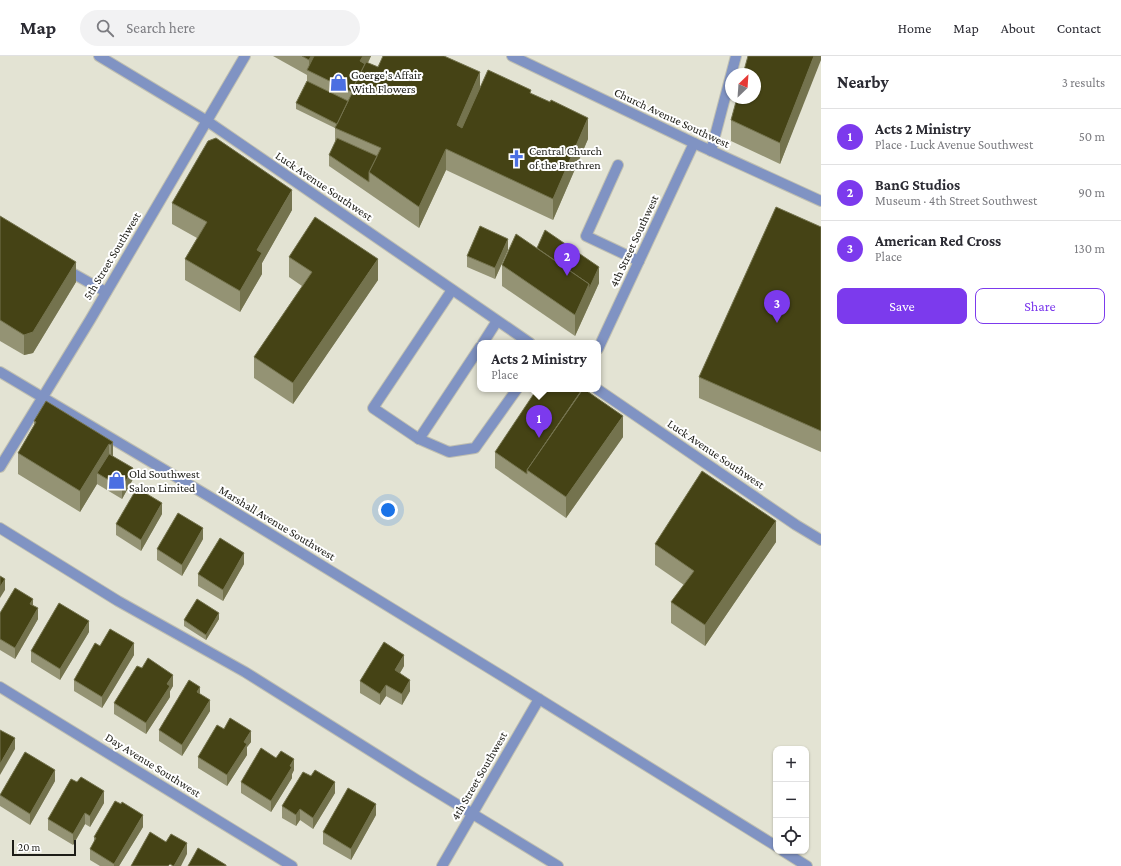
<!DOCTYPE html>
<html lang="en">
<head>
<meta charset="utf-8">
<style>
  :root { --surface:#fff; --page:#f2f2f3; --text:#2b2b33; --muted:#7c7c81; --line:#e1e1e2; --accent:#7c3aed }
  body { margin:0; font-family:"Crimson Pro",serif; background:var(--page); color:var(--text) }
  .controls { position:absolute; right:12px; bottom:12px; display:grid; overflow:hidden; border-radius:8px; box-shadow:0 1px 3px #0004 }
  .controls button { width:36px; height:36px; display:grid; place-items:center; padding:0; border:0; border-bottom:1px solid var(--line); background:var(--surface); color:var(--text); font:20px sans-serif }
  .compass { position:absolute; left:725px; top:12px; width:36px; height:36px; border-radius:50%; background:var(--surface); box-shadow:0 1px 3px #0004; rotate:25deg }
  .scale { position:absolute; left:12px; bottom:10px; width:64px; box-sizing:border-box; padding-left:4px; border:2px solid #1d1d17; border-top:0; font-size:11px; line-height:14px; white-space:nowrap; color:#1d1d17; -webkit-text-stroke:3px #fff; paint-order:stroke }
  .you { position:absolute; left:388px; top:454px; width:14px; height:14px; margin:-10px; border:3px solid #fff; border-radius:50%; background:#1a73e8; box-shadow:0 0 0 6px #1a73e833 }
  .badge { display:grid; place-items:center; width:26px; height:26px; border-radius:50%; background:var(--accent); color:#fff; font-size:13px; font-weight:700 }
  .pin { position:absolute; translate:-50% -33px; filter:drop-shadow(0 1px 2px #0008) }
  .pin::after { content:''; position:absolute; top:21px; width:14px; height:12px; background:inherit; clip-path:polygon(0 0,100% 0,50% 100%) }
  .popup { position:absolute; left:477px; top:284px; width:124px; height:52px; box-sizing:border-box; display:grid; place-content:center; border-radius:8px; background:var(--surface); filter:drop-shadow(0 1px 3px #0005); font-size:13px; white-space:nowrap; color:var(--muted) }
  .popup b { font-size:15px; color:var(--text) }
  .popup::after { content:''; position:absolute; left:50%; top:100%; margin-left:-8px; border:8px solid transparent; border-top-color:var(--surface) }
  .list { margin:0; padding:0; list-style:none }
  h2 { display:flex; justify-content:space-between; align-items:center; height:52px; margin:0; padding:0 16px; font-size:17px }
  h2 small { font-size:13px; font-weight:400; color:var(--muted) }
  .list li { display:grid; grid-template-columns:26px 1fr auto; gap:12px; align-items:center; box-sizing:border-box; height:56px; padding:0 16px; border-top:1px solid var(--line) }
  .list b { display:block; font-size:15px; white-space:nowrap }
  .list p { margin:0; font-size:13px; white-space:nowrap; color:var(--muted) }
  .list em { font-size:13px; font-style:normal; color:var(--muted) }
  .actions { display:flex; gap:8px; padding:12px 16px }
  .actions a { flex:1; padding:9px 0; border:1px solid var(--accent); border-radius:8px; text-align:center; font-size:14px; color:var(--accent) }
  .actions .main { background:var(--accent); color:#fff }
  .icon { flex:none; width:22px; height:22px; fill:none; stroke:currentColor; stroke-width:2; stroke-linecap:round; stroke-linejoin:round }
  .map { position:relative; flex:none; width:821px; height:810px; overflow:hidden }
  header { display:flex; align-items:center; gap:24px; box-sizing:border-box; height:56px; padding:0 20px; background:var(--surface); border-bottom:1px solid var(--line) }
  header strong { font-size:19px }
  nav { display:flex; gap:22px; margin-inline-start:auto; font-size:14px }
  .search { width:280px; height:36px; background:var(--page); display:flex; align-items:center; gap:10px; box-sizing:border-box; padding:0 14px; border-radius:22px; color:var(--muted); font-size:15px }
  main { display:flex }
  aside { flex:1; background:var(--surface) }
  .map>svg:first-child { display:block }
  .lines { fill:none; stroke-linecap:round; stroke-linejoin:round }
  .service-casing { stroke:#bfbfb1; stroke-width:12 }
  .minor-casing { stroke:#bfbfb1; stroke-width:12 }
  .tertiary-casing { stroke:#bfbfb1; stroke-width:12 }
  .service { stroke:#8093c3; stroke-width:10 }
  .minor { stroke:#8093c3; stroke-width:10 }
  .tertiary { stroke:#8093c3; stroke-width:10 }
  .wall { fill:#949374 }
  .shaded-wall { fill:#74734e }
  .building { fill:#454315; stroke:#74734e }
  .labels { text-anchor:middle; stroke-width:4; stroke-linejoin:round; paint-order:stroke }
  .poi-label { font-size:12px; fill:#1d1d17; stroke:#fff; text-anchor:start }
  .street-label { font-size:12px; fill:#1d1d17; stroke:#fff }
</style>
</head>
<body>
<header>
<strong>Map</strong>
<div class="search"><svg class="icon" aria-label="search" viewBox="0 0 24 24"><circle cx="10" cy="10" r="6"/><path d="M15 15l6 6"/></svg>Search here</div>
<nav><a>Home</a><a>Map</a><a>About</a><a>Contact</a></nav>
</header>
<main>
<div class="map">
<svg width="821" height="810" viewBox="0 0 821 810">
  <rect width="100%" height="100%" fill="#e3e3d3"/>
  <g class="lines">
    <defs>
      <g id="service">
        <polyline points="618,109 586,180 639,205"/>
        <polyline points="65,213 106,236"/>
        <polyline points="452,234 373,352 419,383 480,291"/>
        <polyline points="483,287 497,265"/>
        <polyline points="419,383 449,396 475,392 517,333"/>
        <polyline points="0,472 118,545 245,616 417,724 558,810"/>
      </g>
      <g id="minor">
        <polyline points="99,0 207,65 530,287"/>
        <polyline points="711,95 736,0"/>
        <polyline points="598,293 694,87"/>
        <polyline points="0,316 210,441 502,620 776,790"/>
        <polyline points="597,333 796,469 821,484"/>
        <polyline points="0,631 292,810"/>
        <polyline points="783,795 807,810"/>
        <polyline points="442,810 539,643"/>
      </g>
      <g id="tertiary">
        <polyline points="512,0 694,87 821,145"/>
        <polyline points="0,411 90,264 245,0"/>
      </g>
    </defs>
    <use href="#service" class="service-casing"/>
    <use href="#minor" class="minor-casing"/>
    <use href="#tertiary" class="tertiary-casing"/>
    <use href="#service" class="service"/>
    <use href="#minor" class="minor"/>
    <use href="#tertiary" class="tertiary"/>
  </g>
  <g class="wall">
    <polygon points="273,0 371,0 368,7 378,11 480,32 531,38 588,83 553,164 446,114 419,172 329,110 329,99 335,87 335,72 296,53 296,47 307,25 307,19"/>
    <polygon points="821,0 780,108 731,85 731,64"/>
    <polygon points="172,147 292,154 262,207 262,218 240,256 185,224 185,203 197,182 172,168"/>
    <polygon points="0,160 76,226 33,297 24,299 0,285"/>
    <polygon points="821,171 821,396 699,342 699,321"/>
    <polygon points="537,192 599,227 575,280 502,230 502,209"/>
    <polygon points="508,194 495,223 467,211 467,200"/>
    <polygon points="289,201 378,224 293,348 254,322 254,301 302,230 289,221"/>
    <polygon points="34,365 113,386 113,400 133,423 122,443 97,428 80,456 18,418 18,397 34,370"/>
    <polygon points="623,381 566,462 495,412 495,396"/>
    <polygon points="162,458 141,495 116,479 116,468"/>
    <polygon points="203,483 182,520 157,504 157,493"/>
    <polygon points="776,486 705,590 671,567 671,546 684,529 655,509 655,488"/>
    <polygon points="244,508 223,545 198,530 198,518"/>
    <polygon points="33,549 38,563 15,603 0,594 0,557"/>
    <polygon points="219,563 206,584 184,570 184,564"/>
    <polygon points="89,576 60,624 31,606 31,595"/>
    <polygon points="100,590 134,599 102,652 74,635 74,624"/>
    <polygon points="404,610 400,617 410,635 402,649 386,640 380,649 360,637 360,625"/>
    <polygon points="173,630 170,635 170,641 146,678 114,658 114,647"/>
    <polygon points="200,638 210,655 182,700 159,685 159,674"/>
    <polygon points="224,673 251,686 247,691 247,699 227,730 198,712 198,701"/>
    <polygon points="294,714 292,718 292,722 271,756 241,737 241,726"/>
    <polygon points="55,725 30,769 0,750 0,739"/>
    <polygon points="335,737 313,773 300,764 296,770 282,762 282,750"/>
    <polygon points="104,747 90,771 85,768 73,789 48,774 48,763"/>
    <polygon points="376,759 351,804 323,788 323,776"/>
    <polygon points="143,771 119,810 100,810 90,804 90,793 94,786 94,781"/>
  </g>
  <g class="shaded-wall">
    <polygon points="311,0 320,0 309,15 309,4"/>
    <polygon points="363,0 371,0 360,22 360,5"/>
    <polygon points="814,0 821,0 821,4 780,108 780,87"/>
    <polygon points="480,16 480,37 457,90 457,69"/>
    <polygon points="588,62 588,83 553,164 553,143"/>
    <polygon points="446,93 446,114 419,172 419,151"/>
    <polygon points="292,134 292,154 262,207 262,218 240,256 240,235 257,194"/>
    <polygon points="508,183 508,194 495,223 495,212"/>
    <polygon points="378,203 378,224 293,348 293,327"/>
    <polygon points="76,206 76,226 33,297 24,299 24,279"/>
    <polygon points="599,211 599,227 575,280 575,259 589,228"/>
    <polygon points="623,360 623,381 566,462 566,441"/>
    <polygon points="113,386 113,407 111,410 111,389"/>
    <polygon points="109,388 109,409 97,417 97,428 80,456 80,435"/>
    <polygon points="133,412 133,423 122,443 122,432"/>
    <polygon points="162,447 162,458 141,495 141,484"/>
    <polygon points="776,465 776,486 705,590 705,569"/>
    <polygon points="203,472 203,483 182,520 182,509"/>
    <polygon points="244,497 244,508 223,545 223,534"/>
    <polygon points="5,523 5,534 0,542 0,531"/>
    <polygon points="33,543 33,554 30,548"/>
    <polygon points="38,552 38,563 15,603 15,592"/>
    <polygon points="219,557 219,563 206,584 206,579"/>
    <polygon points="89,565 89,576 60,624 60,613"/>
    <polygon points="134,587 134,599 102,652 102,641"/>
    <polygon points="404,599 404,610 395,625 395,614"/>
    <polygon points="173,619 173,630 170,635 170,641 146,678 146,667 167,628"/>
    <polygon points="410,624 410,635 402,649 402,638"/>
    <polygon points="386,629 386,640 380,649 380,638"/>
    <polygon points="200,631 200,642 197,636"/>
    <polygon points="210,644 210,655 182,700 182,689"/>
    <polygon points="251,675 251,686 247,691 247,699 227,730 227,719 244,686"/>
    <polygon points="15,682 15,693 0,719 0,708"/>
    <polygon points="294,703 294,714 292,718 292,722 271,756 271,745"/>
    <polygon points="55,714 55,725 30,769 30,758"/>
    <polygon points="335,726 335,737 313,773 313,762"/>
    <polygon points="104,735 104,747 90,771 90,760"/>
    <polygon points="376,748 376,759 351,804 351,793"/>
    <polygon points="300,753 300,764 296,770 296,759"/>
    <polygon points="85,757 85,768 73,789 73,778"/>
    <polygon points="143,759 143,771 119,810 114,810 114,808"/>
    <polygon points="187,787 187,798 181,810 174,810"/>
  </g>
  <g class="building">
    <polygon points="302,0 311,0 309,4"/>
    <polygon points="314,0 363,0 360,5 365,8 353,32 352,36 307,14"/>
    <polygon points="383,0 444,0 480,16 457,69 462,72 488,14 531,34 530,37 550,46 551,44 588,62 553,143 446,93 419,151 369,116 381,92 335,72 354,33 353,32 366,6 378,11"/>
    <polygon points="748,0 814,0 780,87 731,64 737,42 755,42 755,18 743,18"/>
    <polygon points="307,25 348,45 337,68 296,47"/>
    <polygon points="216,82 292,134 257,194 262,197 240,235 185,203 207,166 172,147 208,85"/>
    <polygon points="337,82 377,100 369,116 369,126 329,99"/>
    <polygon points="776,151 821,171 821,375 699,321"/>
    <polygon points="0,160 76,206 33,276 24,279 0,264"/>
    <polygon points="315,161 378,203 293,327 254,301 312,216 289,201"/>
    <polygon points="480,170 508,183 495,212 467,200"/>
    <polygon points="545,174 599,211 589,233 589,228 537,192"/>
    <polygon points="516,178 589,228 575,259 502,209"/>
    <polygon points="537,333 578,333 581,335 527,414 527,418 495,396"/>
    <polygon points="583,333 584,333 623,360 566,441 527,414"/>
    <polygon points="46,345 113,386 111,389 109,388 80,435 18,397 36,366 34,365"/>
    <polygon points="109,398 133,412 122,432 97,417"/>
    <polygon points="702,415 776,465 705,569 671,546 694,515 655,488"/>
    <polygon points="137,432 162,447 141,484 116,468"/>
    <polygon points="178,457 203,472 182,509 157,493"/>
    <polygon points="220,482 244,497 223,534 198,518"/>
    <polygon points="0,520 5,523 0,531"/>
    <polygon points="15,532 33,543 30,548 38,552 15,592 0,583 0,557"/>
    <polygon points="197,543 219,557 206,579 184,564"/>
    <polygon points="59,547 89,565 60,613 31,595"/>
    <polygon points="110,573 134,587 102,641 74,624 95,587 100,590"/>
    <polygon points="384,586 404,599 395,614 410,624 402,638 386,629 380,638 360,625"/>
    <polygon points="148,602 173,619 167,628 170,630 146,667 114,647 137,610 142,612"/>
    <polygon points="189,624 200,631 197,636 210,644 182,689 159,674"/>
    <polygon points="230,662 251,675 244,686 247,688 227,719 198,701 217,669 224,673"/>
    <polygon points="0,674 15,682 0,708"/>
    <polygon points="261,692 276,702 281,695 294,703 290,710 292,711 271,745 241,726"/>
    <polygon points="25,696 55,714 30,758 0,739"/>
    <polygon points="315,714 335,726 313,762 300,753 296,759 282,750 303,716 311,720"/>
    <polygon points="81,721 104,735 90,760 85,757 73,778 48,763 71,723 77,726"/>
    <polygon points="348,732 376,748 351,793 323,776"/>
    <polygon points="115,745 121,748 122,746 143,759 114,808 90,793 96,782 94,781"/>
    <polygon points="150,776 166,786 171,778 187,787 174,810 173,810 170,808 168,810 131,810"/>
    <polygon points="198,792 226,809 226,810 188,810"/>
  </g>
  <defs>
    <symbol id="shop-bare" viewBox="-9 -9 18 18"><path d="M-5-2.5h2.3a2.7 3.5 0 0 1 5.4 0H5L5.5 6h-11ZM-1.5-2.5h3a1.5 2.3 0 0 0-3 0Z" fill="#4b6fe2" stroke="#fff" stroke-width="2.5" paint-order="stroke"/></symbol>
    <symbol id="church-bare" viewBox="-9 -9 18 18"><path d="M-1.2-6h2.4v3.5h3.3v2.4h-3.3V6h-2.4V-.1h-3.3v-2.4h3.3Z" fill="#4b6fe2" stroke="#fff" stroke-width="2.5" paint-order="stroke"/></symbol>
  </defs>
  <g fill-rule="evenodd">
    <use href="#shop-bare" x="326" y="14" width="25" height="25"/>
    <use href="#church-bare" x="504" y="90" width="25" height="25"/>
    <use href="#shop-bare" x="104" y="412" width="25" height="25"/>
  </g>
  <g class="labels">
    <g class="poi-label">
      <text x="351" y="23">Goerge's Affair<tspan x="351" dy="14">With Flowers</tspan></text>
      <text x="529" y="99">Central Church<tspan x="529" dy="14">of the Brethren</tspan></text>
      <text x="129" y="422">Old Southwest<tspan x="129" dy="14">Salon Limited</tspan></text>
    </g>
    <g class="street-label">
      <text transform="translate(672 62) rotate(25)" y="4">Church Avenue Southwest</text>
      <text transform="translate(324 130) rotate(34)" y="4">Luck Avenue Southwest</text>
      <text transform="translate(634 185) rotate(-65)" y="4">4th Street Southwest</text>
      <text transform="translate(112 200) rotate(-59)" y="4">5th Street Southwest</text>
      <text transform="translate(716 398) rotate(34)" y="4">Luck Avenue Southwest</text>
      <text transform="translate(277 467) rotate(31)" y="4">Marshall Avenue Southwest</text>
      <text transform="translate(153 709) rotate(32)" y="4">Day Avenue Southwest</text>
      <text transform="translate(479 720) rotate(-60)" y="4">4th Street Southwest</text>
    </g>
  </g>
</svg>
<div class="controls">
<button>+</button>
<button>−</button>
<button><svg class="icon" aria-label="locate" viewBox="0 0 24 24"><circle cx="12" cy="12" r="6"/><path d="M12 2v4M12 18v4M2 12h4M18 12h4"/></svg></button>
</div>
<svg class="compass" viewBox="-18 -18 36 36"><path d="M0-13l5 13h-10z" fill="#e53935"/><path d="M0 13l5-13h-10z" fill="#7c7c81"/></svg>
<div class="scale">20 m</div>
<div class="you"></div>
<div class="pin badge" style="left:539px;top:382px">1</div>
<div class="popup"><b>Acts 2 Ministry</b>Place</div>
<div class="pin badge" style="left:567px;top:220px">2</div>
<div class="pin badge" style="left:777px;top:267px">3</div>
</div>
<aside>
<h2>Nearby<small>3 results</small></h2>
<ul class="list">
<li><span class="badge">1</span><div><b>Acts 2 Ministry</b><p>Place · Luck Avenue Southwest</p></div><em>50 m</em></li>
<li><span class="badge">2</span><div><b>BanG Studios</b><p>Museum · 4th Street Southwest</p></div><em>90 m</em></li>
<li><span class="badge">3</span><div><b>American Red Cross</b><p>Place</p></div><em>130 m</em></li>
</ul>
<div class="actions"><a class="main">Save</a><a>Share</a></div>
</aside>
</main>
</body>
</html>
